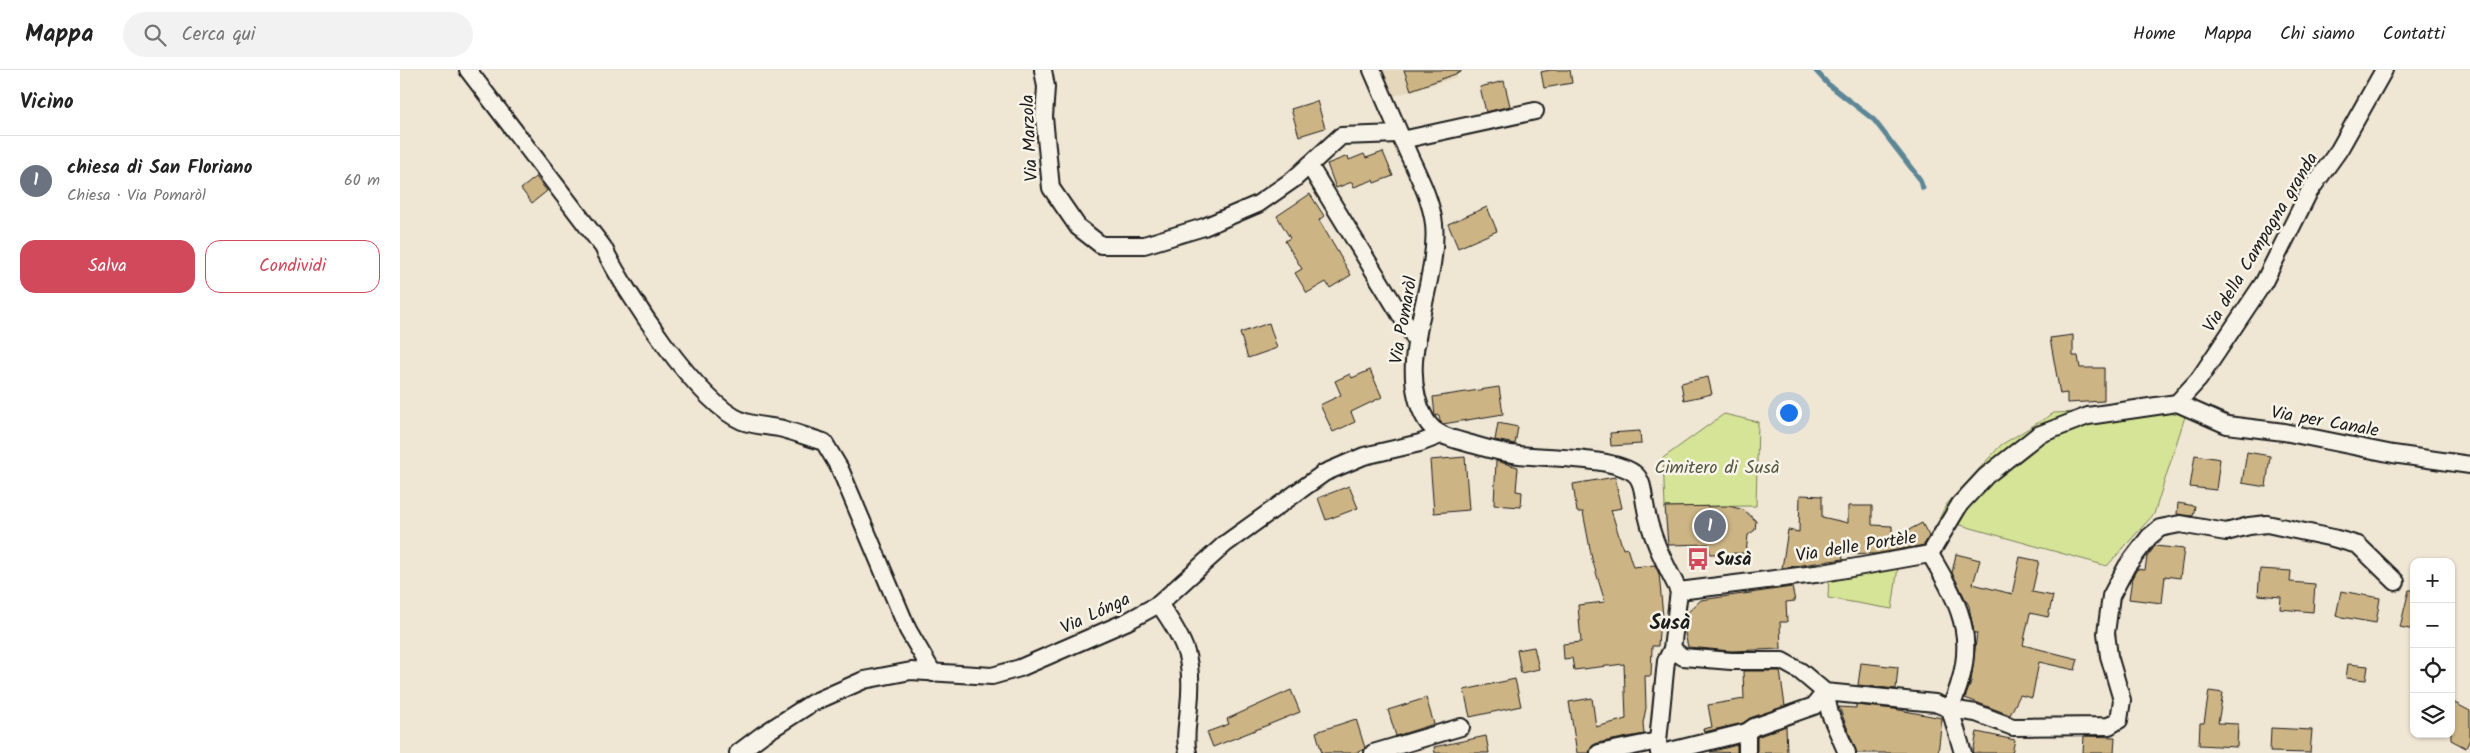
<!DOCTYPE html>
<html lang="it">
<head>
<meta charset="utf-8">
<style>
  :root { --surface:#fff; --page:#f2f2f2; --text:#222; --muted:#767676; --line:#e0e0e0; --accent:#d1495b }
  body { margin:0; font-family:Kalam,sans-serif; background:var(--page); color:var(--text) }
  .controls { position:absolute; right:15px; bottom:15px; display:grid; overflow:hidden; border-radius:10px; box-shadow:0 1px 4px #0004 }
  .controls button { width:45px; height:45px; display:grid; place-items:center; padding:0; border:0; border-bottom:1px solid var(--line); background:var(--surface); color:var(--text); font:25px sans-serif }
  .you { position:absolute; left:1388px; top:342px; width:18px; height:18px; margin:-12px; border:4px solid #fff; border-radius:50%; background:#1a73e8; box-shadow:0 0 0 8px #1a73e833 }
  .badge { display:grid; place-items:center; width:32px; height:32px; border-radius:50%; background:var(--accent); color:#fff; font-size:16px; font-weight:700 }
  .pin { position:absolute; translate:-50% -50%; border:2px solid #fff; box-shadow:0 1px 5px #0006 }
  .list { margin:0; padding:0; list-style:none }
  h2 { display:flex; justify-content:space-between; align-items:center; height:65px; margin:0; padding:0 20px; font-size:21px }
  h2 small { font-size:16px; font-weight:400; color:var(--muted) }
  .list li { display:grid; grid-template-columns:32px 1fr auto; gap:15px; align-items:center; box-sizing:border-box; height:90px; padding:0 20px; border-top:1px solid var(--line) }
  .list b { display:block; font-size:19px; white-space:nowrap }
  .list p { margin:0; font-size:16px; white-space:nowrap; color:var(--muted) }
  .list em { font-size:16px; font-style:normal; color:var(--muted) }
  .actions { display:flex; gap:10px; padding:15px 20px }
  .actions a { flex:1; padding:11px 0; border:1px solid var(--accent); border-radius:15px; text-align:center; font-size:18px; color:var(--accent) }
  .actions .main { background:var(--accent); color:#fff }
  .icon { flex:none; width:28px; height:28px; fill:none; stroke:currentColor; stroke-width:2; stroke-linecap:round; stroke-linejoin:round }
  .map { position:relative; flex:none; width:2070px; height:683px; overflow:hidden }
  header { display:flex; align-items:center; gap:30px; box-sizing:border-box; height:70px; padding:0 25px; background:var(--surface); border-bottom:1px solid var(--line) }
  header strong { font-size:24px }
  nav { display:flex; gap:28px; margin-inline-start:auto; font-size:18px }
  .search { width:350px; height:45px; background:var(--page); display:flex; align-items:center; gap:12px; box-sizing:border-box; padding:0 18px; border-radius:28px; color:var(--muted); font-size:19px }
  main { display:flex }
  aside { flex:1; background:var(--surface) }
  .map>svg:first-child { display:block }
  .built { fill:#e5d7bc }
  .green { fill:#d6e497; stroke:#79805a }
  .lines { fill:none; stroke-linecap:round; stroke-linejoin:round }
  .stream { stroke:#5b8695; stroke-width:5 }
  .building { fill:#cdb484; stroke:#1c1c1c }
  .minor-casing { stroke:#1c1c1c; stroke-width:20 }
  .minor { stroke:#f7f3e8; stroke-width:16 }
  .labels { text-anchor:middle; stroke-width:5; stroke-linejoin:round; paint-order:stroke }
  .street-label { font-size:18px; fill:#1c1c1c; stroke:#f7f3e8 }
  .park-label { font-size:18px; fill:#545841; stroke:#f7f3e8 }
  .poi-label { font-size:18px; font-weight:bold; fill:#1c1c1c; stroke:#f7f3e8; text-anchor:start }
  .quarter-label { font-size:20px; font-weight:bold; fill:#1c1c1c; stroke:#f7f3e8 }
</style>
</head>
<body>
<header>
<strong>Mappa</strong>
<div class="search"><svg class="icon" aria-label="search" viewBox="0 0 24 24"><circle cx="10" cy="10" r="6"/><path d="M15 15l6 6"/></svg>Cerca qui</div>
<nav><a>Home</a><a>Mappa</a><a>Chi siamo</a><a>Contatti</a></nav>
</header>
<main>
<aside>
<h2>Vicino<small></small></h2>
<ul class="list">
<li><span class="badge" style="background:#6b7280">1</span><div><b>chiesa di San Floriano</b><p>Chiesa · Via Pomaròl</p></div><em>60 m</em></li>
</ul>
<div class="actions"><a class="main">Salva</a><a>Condividi</a></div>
</aside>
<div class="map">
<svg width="2070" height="683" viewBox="0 0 2070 683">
  <rect width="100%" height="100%" fill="#efe6d4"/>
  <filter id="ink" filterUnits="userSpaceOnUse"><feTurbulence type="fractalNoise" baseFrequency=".02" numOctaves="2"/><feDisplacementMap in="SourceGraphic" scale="10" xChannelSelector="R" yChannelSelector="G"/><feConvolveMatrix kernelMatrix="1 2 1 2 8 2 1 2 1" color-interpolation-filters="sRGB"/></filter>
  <g filter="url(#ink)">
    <polygon class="built" points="983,0 1055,0 1057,7 994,26"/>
    <g class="green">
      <polygon points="1788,337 1754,444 1707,496 1539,449 1546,435 1601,375 1654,343"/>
      <polygon points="1324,344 1358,352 1356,436 1265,437 1263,388"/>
      <polygon points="1498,497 1492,539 1428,528 1429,504"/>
    </g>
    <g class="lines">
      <polyline class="stream" points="1415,0 1428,14 1474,50 1519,108 1523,118"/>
    </g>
    <g class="building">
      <polygon points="1004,0 1061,0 1061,2 1011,20"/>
      <polygon points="1150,0 1170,0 1172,13 1144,18 1141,2"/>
      <polygon points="1104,11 1110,36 1086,42 1080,17"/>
      <polygon points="917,31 925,58 899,66 891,39"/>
      <polygon points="983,82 993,106 974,113 973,110 954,117 952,112 936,118 927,94 948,86 949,90 964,84 966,88"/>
      <polygon points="136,107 147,121 132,133 121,119"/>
      <polygon points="910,124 924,146 919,150 951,205 930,218 926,212 907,223 895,203 902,199 885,171 890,168 877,146"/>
      <polygon points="1087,137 1097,161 1058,178 1048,154"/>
      <polygon points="869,253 877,278 848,288 840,263"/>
      <polygon points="1673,265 1673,286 1678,286 1680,298 1704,298 1704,331 1667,333 1667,323 1660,324 1650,268"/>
      <polygon points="970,300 982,327 951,342 955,352 933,362 920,335 941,325 935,311 950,304 952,308"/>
      <polygon points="1308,307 1312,324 1284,330 1281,313"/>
      <polygon points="1099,317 1103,344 1043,354 1040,351 1039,345 1035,346 1033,327"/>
      <polygon points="1098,353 1118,357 1115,374 1095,370"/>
      <polygon points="1240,361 1241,374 1211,376 1210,363"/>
      <polygon points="1847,382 1870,386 1866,417 1842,413"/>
      <polygon points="1795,385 1820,389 1816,420 1790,417"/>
      <polygon points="1065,387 1069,440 1034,443 1030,390"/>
      <polygon points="1096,391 1118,397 1116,421 1122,422 1121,437 1094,435"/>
      <polygon points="1215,407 1222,438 1211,440 1223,479 1227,478 1233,497 1255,495 1259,504 1263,546 1260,547 1258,576 1252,576 1251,606 1245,606 1246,638 1243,653 1244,664 1197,673 1192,676 1189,683 1177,683 1169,632 1192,628 1196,657 1226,649 1224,594 1174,600 1172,588 1164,589 1163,574 1181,572 1178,535 1205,532 1192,489 1183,442 1177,442 1173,414"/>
      <polygon points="949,416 958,438 926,450 918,428"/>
      <polygon points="1400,425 1422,426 1422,447 1448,453 1448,436 1472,436 1472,455 1492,456 1492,469 1522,453 1529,466 1524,475 1475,484 1442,483 1443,489 1382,498 1388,460 1399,462"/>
      <polygon points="1778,433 1795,436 1793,446 1777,444"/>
      <polygon points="1329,436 1344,440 1356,451 1355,460 1348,465 1346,483 1310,484 1309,474 1268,475 1265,437"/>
      <polygon points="1755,476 1784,479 1780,508 1765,506 1762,533 1729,529 1732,508 1737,499 1745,500 1747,487"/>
      <polygon points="1556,484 1580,490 1573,514 1612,524 1620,487 1639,491 1632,522 1653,526 1648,547 1630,543 1623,575 1678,589 1675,600 1639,592 1632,628 1620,625 1610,645 1565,628 1571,612 1577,563 1574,563 1569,536 1552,503"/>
      <polygon points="1860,499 1891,501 1890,512 1915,514 1913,542 1880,539 1881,527 1858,525"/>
      <polygon points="1392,517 1395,531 1386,532 1387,552 1380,552 1381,579 1331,581 1288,577 1285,563 1287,543 1301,530"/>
      <polygon points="2009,520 2014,520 2014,560 2000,557"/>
      <polygon points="1941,521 1980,528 1976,553 1936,546"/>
      <polygon points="1134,577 1139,599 1121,603 1117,580"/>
      <polygon points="1461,593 1498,597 1496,619 1458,615"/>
      <polygon points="1948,594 1968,596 1966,610 1946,608"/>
      <polygon points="1343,601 1380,601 1385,636 1350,648 1343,653 1304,662 1303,659 1312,657 1308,635 1344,629"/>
      <polygon points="1115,609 1121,636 1070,647 1064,620"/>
      <polygon points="891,620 900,642 813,677 807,662 829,654 827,649"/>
      <polygon points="1809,621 1823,623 1818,653 1838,654 1837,677 1799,675 1800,653 1804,653"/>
      <polygon points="1026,628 1034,654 996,666 988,640"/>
      <polygon points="2051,631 2070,641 2070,669 2066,678 2051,670"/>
      <polygon points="1456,635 1494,639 1542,648 1538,683 1457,683 1439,637 1456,638"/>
      <polygon points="956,649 965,678 963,680 955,683 922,683 916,662"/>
      <polygon points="1386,656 1387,683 1357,683 1357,667"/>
      <polygon points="1871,658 1912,660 1910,683 1870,682"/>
      <polygon points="1577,662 1615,670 1612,683 1573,683"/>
      <polygon points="1086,666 1089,683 1035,683 1034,677"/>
      <polygon points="1684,666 1715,667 1714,683 1683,683"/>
      <polygon points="1337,675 1337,683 1310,682"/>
    </g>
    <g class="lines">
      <defs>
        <g id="minor">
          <path d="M68 0 203 177C225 222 298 333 342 351 355 356 370 356 383 359 397 363 410 368 424 372L440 399 508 560 533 603"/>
          <polyline points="643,0 646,17 644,47 651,118 678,157 701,175 744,175 804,157 858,134 894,109 941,66 999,64"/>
          <path d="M972 0C984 28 996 55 1008 83 1018 105 1031 129 1034 154 1040 216 992 292 1026 350 1034 364 1049 368 1064 372 1082 377 1100 383 1119 385 1145 388 1218 387 1236 405 1243 412 1243 424 1245 434 1250 466 1264 492 1279 521"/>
          <polyline points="1002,70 1135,41"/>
          <polyline points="909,95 1017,272"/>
          <polyline points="1777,333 1799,309 1864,212 1909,122 1939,80 1984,0"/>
          <polyline points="1777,333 1827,355 1884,362 1993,384 2070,395"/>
          <path d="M1530 484C1564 541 1579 573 1550 639"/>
          <polyline points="1279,521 1423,503 1530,484 1560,434 1586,406 1638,365 1688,346 1777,333"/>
          <path d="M759 534C786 572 794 590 789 637 788 652 784 668 788 683"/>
          <polyline points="1272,579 1283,587 1331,591 1382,591 1400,601 1425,622 1535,633 1550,639 1576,643 1613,657 1709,656 1719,650 1722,630 1709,586 1706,563 1711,526 1727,496 1749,467 1760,458 1780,454 1826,462 1849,456 1867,454 1933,468 1958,475 1996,512"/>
          <polyline points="1425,622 1430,644 1447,683"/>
          <polyline points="1550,639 1563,683"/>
          <polyline points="338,683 362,665 412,633 464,610 511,601 592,606 620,598 728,551 759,534 825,474 924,403 964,386 1020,373 1041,365"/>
          <polyline points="973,683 1061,657"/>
          <polyline points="1199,683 1258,671"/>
          <polyline points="1259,683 1258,671 1266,591 1272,579 1279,521"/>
          <polyline points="1262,683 1347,662 1354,657 1414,636 1425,622"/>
          <polyline points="1347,683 1347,662"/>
        </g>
      </defs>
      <use href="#minor" class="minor-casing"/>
      <use href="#minor" class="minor"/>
    </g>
  </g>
  <defs>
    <symbol id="bus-bare" viewBox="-9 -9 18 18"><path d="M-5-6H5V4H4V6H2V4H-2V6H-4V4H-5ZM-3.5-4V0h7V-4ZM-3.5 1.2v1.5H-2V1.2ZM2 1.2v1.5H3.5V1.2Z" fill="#d1495b" stroke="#f7f3e8" stroke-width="2.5" paint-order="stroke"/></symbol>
  </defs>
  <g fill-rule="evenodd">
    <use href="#bus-bare" x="1282" y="473" width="32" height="32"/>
  </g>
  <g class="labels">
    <g class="street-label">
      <text transform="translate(629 68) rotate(-93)" y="6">Via Marzola</text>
      <text transform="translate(1860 172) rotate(-59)" y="6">Via della Campagna granda</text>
      <text transform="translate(1003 250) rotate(-80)" y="6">Via Pomaròl</text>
      <text transform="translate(1925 351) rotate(10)" y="6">Via per Canale</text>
      <text transform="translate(1456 476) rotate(-9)" y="6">Via delle Portèle</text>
      <text transform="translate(695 543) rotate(-25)" y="6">Via Lónga</text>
    </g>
    <g class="park-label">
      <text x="1317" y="403">Cimitero di Susà</text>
    </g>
    <g class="poi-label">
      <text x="1315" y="495">Susà</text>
    </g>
    <g class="quarter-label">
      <text x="1270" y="559">Susà</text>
    </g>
  </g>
</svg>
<div class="controls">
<button>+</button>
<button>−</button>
<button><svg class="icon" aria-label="locate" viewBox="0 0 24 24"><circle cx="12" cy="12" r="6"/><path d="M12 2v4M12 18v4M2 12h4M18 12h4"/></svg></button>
<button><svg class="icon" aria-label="layers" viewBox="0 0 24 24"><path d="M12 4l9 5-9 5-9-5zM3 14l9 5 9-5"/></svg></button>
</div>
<div class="you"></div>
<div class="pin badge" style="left:1310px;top:456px;background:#6b7280">1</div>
</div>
</main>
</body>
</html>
